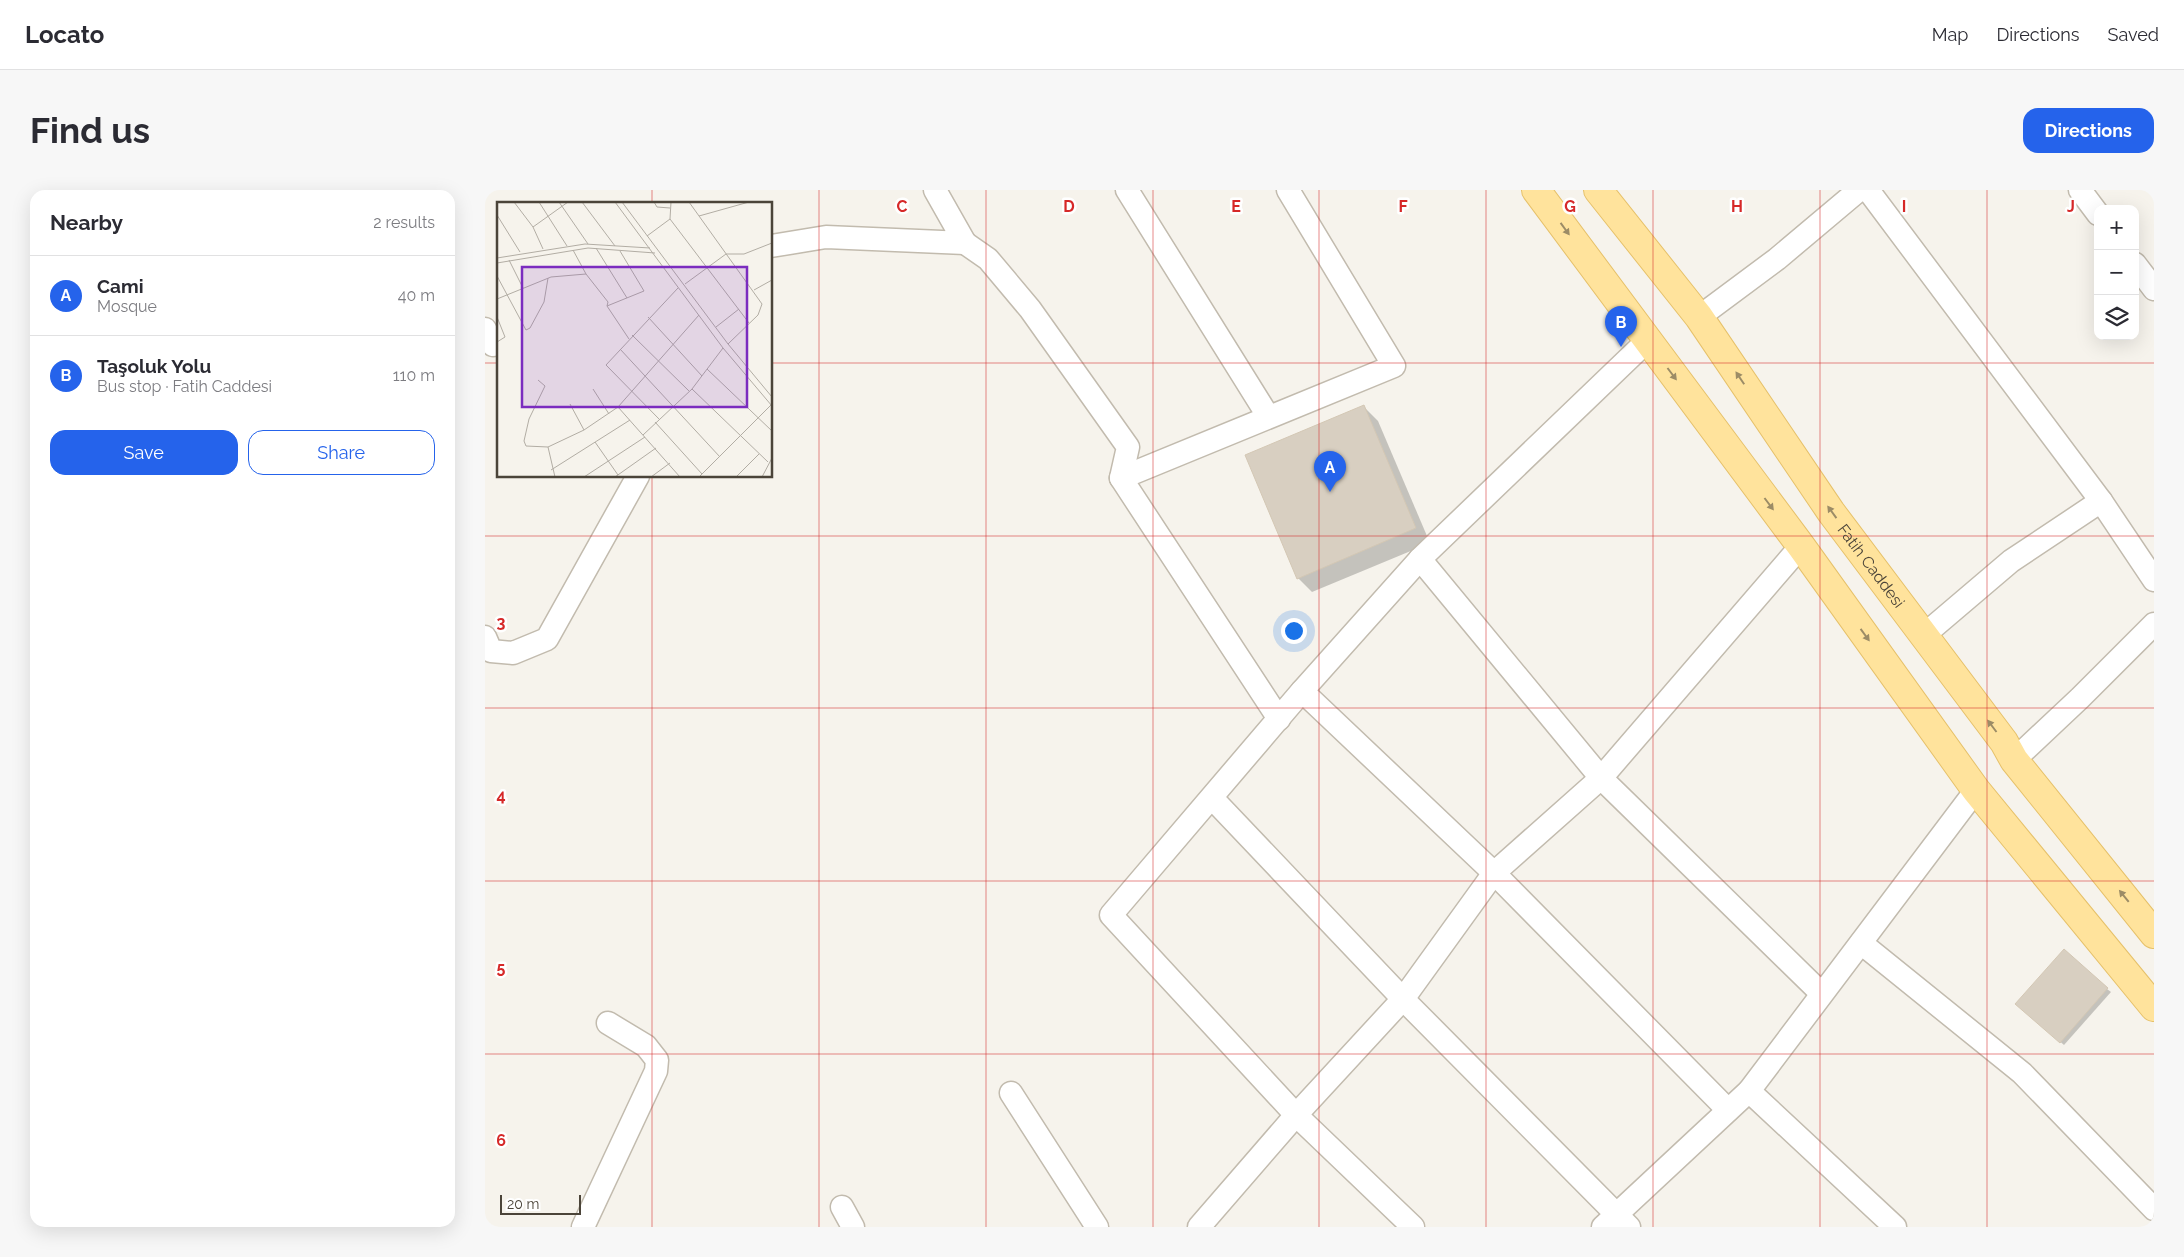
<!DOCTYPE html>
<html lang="en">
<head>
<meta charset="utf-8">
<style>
  :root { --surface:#fff; --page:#f7f7f7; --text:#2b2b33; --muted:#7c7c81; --line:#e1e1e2; --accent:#2563eb }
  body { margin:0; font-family:Raleway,sans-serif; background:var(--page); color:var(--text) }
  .controls { position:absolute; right:15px; top:15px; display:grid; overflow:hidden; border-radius:10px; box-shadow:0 5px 20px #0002 }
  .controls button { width:45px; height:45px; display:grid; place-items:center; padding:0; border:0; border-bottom:1px solid var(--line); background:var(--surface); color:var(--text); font:25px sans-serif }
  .scale { position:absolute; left:15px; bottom:12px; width:81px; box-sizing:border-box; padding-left:5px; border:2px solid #4b4439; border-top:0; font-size:14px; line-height:18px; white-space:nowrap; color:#4b4439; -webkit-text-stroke:4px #fff; paint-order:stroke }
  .you { position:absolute; left:808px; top:440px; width:18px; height:18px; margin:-12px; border:4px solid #fff; border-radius:50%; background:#1a73e8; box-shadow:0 0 0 8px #1a73e833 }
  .badge { display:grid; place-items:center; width:32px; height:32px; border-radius:50%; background:var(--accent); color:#fff; font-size:16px; font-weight:700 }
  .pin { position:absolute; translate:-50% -41px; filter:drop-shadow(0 1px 2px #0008) }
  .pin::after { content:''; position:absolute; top:26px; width:18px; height:15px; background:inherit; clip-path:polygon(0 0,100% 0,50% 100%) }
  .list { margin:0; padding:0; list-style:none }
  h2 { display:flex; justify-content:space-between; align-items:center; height:65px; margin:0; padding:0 20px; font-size:21px }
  h2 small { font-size:16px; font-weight:400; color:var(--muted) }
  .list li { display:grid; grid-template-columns:32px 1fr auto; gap:15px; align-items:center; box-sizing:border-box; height:80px; padding:0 20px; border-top:1px solid var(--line) }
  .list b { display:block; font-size:19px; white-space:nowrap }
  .list p { margin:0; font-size:16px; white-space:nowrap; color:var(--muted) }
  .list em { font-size:16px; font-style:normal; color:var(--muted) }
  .actions { display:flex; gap:10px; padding:15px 20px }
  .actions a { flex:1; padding:11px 0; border:1px solid var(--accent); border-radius:15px; text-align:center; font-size:18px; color:var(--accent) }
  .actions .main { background:var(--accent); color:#fff }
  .icon { flex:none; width:28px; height:28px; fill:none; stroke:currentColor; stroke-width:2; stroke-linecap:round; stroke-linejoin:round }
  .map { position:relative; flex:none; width:1669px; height:1037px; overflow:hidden; border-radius:15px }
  header { display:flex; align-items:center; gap:30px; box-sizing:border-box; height:70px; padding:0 25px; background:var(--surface); border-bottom:1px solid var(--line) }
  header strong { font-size:24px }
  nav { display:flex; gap:28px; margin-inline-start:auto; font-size:18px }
  .intro { display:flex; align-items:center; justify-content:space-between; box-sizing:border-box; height:120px; padding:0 30px }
  h1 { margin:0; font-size:35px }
  .button { padding:12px 22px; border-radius:15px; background:var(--accent); color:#fff; font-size:18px; font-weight:700 }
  main { display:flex; gap:30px; padding:0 30px }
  aside { flex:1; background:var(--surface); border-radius:15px; box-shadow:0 5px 20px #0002 }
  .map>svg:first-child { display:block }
  .shadow { fill:#0003 }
  .building { fill:#d8cfc1; stroke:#d3c7b4 }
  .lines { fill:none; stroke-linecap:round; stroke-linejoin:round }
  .street-casing { stroke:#c2bbae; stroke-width:25 }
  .primary-casing { stroke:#e6c16a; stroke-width:30 }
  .street { stroke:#fff; stroke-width:22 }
  .primary { stroke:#ffe39c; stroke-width:28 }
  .oneway { fill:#9c8c66 }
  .grid { fill:none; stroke:#d62828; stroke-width:1; stroke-opacity:0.55 }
  .labels { text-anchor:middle; stroke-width:5; stroke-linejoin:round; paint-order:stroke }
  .street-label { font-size:16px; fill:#4b4439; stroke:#fff }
  .inset-road { fill:none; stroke:#b2ada4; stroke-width:1 }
  .view { fill:#7b2cbf; fill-opacity:0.15; stroke:#7b2cbf; stroke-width:2.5 }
  .inset-edge { fill:none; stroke:#4b4439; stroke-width:2.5 }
  .grid-label { font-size:16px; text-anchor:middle; font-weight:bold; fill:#d62828; stroke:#fff; stroke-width:5; stroke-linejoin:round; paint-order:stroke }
</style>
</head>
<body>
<header>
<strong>Locato</strong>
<nav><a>Map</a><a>Directions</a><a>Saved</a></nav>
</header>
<div class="intro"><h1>Find us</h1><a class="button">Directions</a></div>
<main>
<aside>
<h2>Nearby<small>2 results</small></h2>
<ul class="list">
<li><span class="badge">A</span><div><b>Cami</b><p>Mosque</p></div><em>40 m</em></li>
<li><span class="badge">B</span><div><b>Taşoluk Yolu</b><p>Bus stop · Fatih Caddesi</p></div><em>110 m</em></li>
</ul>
<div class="actions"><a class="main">Save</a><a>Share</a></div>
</aside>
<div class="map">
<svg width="1669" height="1037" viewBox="0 0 1669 1037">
  <rect width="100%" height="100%" fill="#f6f3ec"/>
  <g class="shadow">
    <polygon points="878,216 893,231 945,353 827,402 813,388"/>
    <polygon points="1622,799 1626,802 1579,855 1535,817"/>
  </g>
  <g class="building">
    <polygon points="879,215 931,338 812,389 760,265"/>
    <polygon points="1579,759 1623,798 1575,853 1530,814"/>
  </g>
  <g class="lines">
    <defs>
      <g id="street">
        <polyline points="642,0 783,226"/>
        <polyline points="1383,0 1616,311 1669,390"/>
        <polyline points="1595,0 1613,24"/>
        <polyline points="480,53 503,69 545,119 643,257 636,288"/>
        <polyline points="286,56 341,47 480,53 450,0"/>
        <polyline points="1650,74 1669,99"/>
        <polyline points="1214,127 1292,69 1374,0"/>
        <polyline points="0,139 8,155"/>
        <polyline points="935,369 1116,588 1336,803"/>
        <polyline points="1439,445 1526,371 1616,311"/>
        <polyline points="0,447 6,461 28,463 62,449 153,286"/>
        <polyline points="817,501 1009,683 1243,920"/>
        <polyline points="794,529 636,288 909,176 803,0"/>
        <polyline points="1529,570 1595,508 1669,434"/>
        <polyline points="727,608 918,809 1144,1037"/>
        <polyline points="1376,753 1537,883 1669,1019"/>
        <polyline points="1264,901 1410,1037"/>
        <polyline points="526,903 612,1037"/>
        <polyline points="357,1017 368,1037"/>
        <polyline points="98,1037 171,881 172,870 161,856 123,833"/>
        <polyline points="714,1037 811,925 918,809 1009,683 1116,588 1316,356"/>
        <polyline points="928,1037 811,925 626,725 817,501 935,369 1162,151"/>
        <polyline points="1118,1037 1264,901 1491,600"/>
      </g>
      <g id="primary">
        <polyline points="1051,0 1316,356 1491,600 1669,817"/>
        <path id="s1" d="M1113 0 1214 127 1346 322 1519 552 1529 570 1669 744"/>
      </g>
    </defs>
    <use href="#street" class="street-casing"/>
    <use href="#primary" class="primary-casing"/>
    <use href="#street" class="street"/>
    <use href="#primary" class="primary"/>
  </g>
  <defs><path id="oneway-solid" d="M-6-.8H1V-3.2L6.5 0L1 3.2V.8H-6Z" transform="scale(1.25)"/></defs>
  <g class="oneway">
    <use href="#oneway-solid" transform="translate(1080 39) rotate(54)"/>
    <use href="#oneway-solid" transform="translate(1187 184) rotate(53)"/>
    <use href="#oneway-solid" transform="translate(1255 188) rotate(-124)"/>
    <use href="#oneway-solid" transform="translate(1284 314) rotate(53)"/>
    <use href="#oneway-solid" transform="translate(1347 322) rotate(-126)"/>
    <use href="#oneway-solid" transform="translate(1380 445) rotate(54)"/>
    <use href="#oneway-solid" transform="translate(1507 536) rotate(-127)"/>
    <use href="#oneway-solid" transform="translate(1639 706) rotate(-129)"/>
  </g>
  <path class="grid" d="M167 0V14M334 0V1037M501 0V1037M668 0V1037M834 0V1037M1001 0V1037M1168 0V1037M1335 0V1037M1502 0V1037M0 173H14M286 173H1669M167 286V1037M0 346H1669M0 518H1669M0 691H1669M0 864H1669"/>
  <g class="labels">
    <g class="street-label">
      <text dy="6" stroke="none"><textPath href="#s1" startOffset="465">Fatih Caddesi</textPath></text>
    </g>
  </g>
  <g transform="translate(12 12)">
    <rect width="275" height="275" fill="#f6f3ec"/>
    <path class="inset-road" d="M17 0 36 25 46 47M42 0 70 44M62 0 91 42M85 0 118 44M118 0 226 146 275 204M125 0 231 142 275 195M157 0 160 5 173 6M192 0 265 102 261 113 231 142M0 13 23 50M202 14 252 0M173 17 252 121M36 25 71 0M150 34 173 17 174 0M99 46 130 96M123 49 147 89 110 104 132 137M0 56 88 42 153 46M12 58 26 86M0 61 91 46 158 51M89 72 111 100 110 104M0 74 29 128 33 126 47 100 51 76M188 82 229 52H247L275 41M257 88 275 78M0 97 54 75 89 72 76 48M0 115 8 135 0 140M151 115 205 174M219 125 242 107M135 133 192 189M123 147 223 255M210 167 275 229M41 178 48 184 32 217 27 239 29 244 51 245M96 187 112 212M195 187 271 260M73 202 87 228M121 205 183 275M162 217 109 163 181 86M158 220 205 272M146 233 195 187 226 146M98 240 121 273M54 268 133 218M58 275 51 245 87 228 121 205 202 113M87 275 148 235M118 275 159 246M154 275 173 261M202 275 274 203M239 275 262 252M265 275 275 256"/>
    <path class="view" d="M25 65H250V205H25Z"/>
    <rect width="275" height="275" class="inset-edge"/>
  </g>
  <g class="grid-label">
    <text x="417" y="22">C</text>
    <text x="584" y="22">D</text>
    <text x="751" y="22">E</text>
    <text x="918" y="22">F</text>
    <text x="1085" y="22">G</text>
    <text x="1252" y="22">H</text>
    <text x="1419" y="22">I</text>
    <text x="1586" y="22">J</text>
    <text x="16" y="438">3</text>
    <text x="16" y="611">4</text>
    <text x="16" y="783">5</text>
    <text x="16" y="956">6</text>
  </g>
</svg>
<div class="controls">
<button>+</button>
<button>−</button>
<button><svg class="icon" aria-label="layers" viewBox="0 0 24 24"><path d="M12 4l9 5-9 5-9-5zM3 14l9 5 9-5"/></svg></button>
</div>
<div class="scale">20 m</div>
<div class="you"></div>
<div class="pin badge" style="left:845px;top:302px">A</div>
<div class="pin badge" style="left:1136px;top:157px">B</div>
</div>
</main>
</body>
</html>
